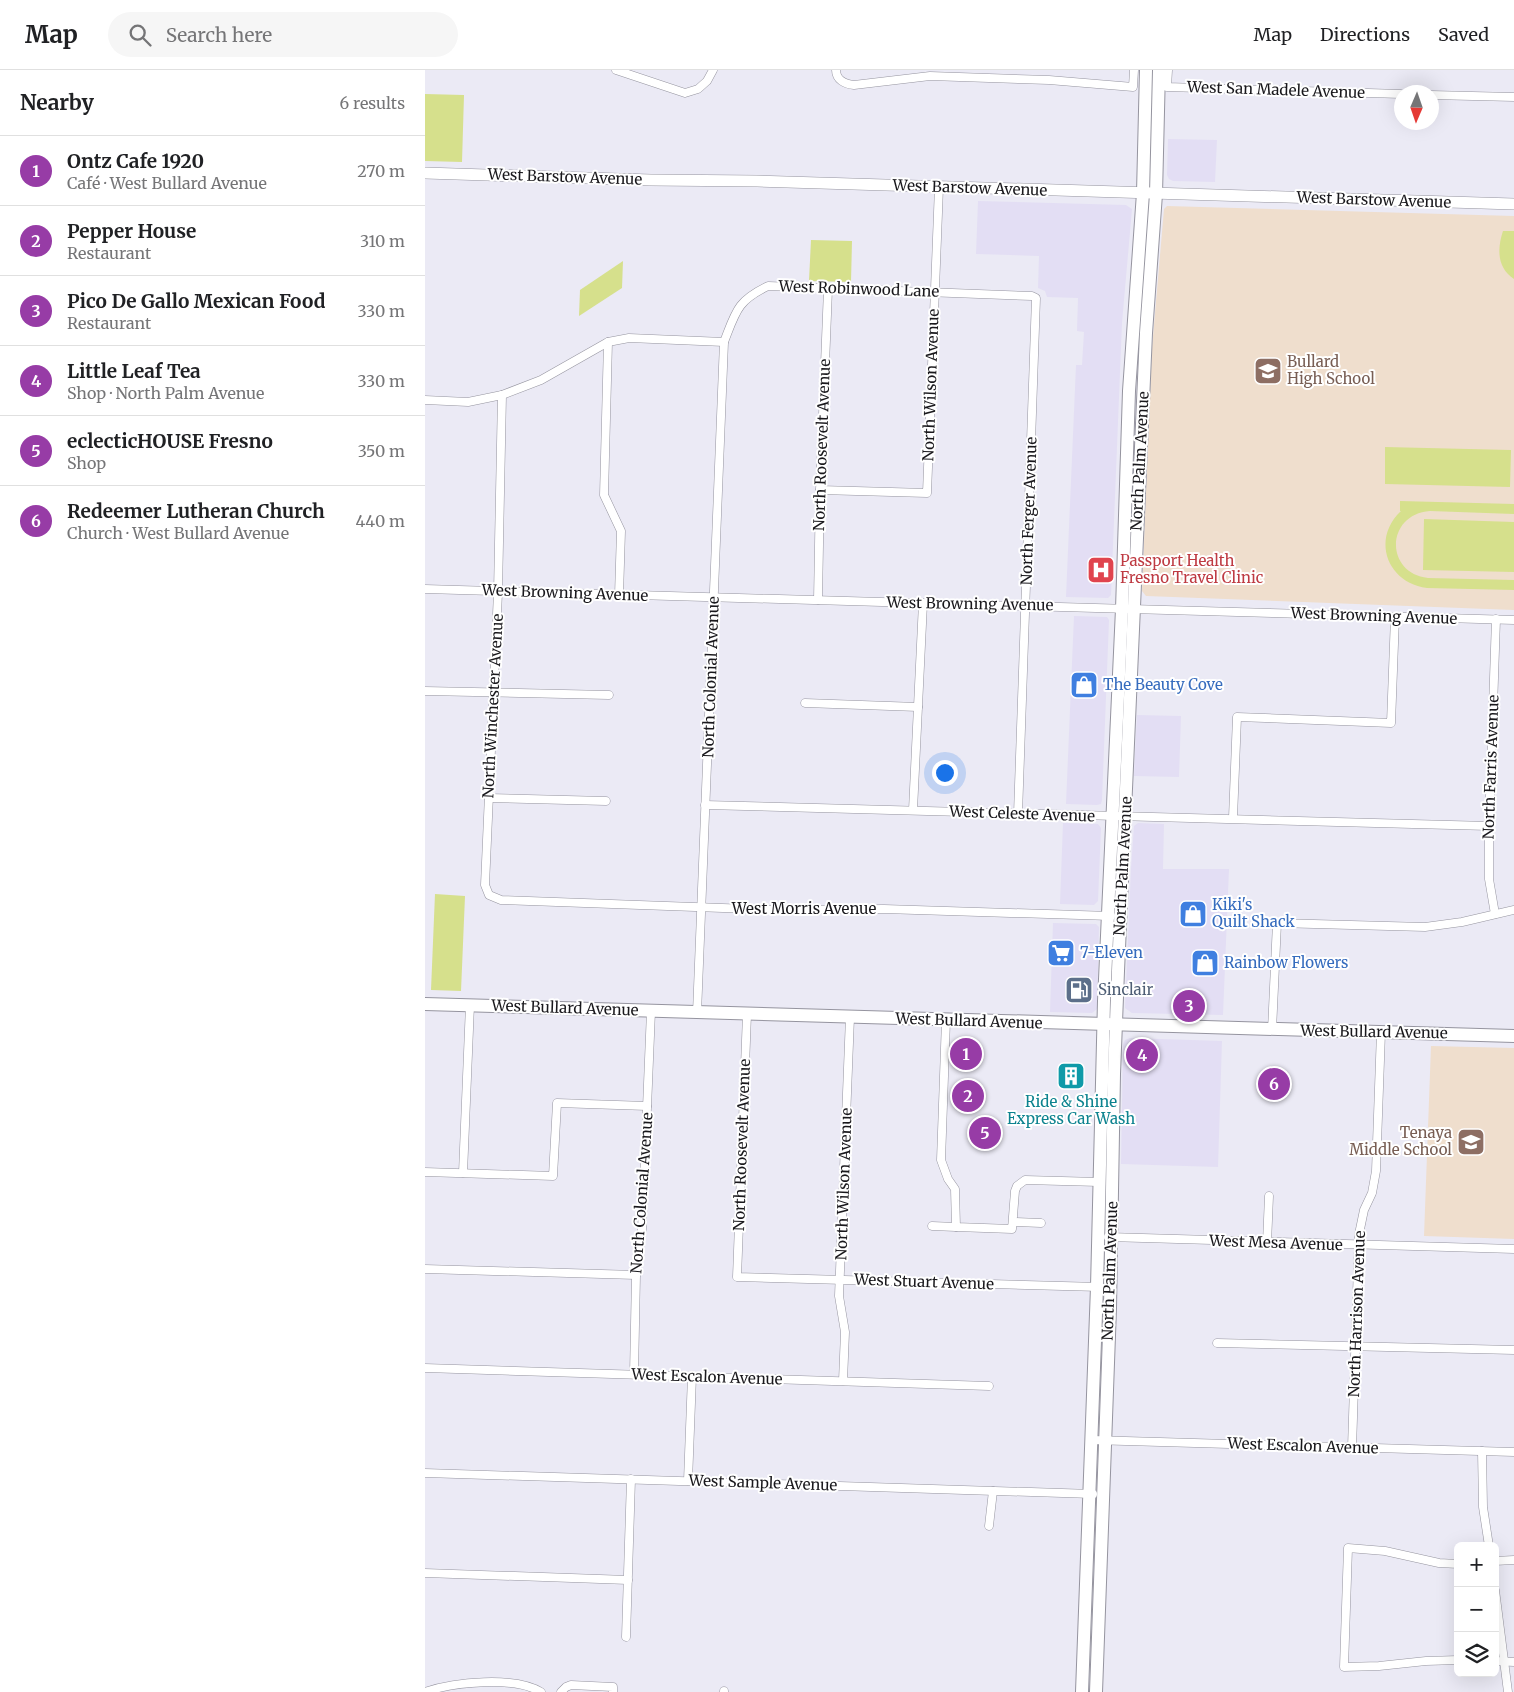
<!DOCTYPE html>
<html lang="en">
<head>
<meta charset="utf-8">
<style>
  :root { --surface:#fff; --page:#f6f6f6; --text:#202124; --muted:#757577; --line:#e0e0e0; --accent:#973ca6 }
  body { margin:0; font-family:Merriweather,serif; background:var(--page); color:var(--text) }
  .controls { position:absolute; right:15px; bottom:15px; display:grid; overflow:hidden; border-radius:8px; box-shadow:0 5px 20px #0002 }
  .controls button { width:45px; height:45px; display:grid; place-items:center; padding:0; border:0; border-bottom:1px solid var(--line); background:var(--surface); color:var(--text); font:25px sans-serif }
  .compass { position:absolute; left:969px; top:15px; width:45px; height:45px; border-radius:50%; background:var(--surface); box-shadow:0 5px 20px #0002; rotate:182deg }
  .you { position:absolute; left:519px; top:702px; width:18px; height:18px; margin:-12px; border:4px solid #fff; border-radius:50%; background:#1a73e8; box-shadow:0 0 0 8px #1a73e833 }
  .badge { display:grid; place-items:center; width:32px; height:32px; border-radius:50%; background:var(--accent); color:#fff; font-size:16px; font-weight:700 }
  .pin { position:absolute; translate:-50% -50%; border:2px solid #fff; box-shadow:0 1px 5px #0006 }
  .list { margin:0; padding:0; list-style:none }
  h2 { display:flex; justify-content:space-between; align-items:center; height:65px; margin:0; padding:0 20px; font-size:21px }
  h2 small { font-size:16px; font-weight:400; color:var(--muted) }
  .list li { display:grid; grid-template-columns:32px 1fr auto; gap:15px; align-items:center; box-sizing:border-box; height:70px; padding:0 20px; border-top:1px solid var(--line) }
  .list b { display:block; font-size:19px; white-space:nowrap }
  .list p { margin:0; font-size:16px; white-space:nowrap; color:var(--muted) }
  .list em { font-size:16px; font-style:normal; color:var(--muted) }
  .icon { flex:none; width:28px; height:28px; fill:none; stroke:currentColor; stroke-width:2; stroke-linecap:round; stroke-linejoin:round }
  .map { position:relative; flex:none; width:1089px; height:1622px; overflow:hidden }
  header { display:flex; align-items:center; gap:30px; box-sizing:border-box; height:70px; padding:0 25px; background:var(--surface); border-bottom:1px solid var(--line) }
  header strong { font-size:24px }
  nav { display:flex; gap:28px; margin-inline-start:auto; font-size:18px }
  .search { width:350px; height:45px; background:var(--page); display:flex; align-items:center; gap:12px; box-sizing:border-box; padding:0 18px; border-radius:28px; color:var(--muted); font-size:19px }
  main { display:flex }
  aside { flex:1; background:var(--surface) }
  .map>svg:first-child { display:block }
  .commercial { fill:#e3def4 }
  .education { fill:#efdecd }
  .green { fill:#d6e08c }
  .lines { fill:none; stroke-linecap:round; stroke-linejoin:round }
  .street-casing { stroke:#95949f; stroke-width:9 }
  .secondary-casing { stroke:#95949f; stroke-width:12 }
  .primary-casing { stroke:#95949f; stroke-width:14 }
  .street { stroke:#fff; stroke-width:8 }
  .secondary { stroke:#fff; stroke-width:11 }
  .primary { stroke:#fff; stroke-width:12 }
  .labels { text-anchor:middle; stroke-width:4; stroke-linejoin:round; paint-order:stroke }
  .street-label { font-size:15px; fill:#19181c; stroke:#fff }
  .education-label { font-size:15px; fill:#785e54; stroke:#fff; text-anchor:start }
  .health-label { font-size:15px; fill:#be3a42; stroke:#fff; text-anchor:start }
  .shop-label { font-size:15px; fill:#366cbe; stroke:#fff; text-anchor:start }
  .service-label { font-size:15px; fill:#4e5e75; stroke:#fff; text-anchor:start }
  .culture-label { font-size:15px; fill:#0d838f; stroke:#fff }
</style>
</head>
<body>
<header>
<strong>Map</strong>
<div class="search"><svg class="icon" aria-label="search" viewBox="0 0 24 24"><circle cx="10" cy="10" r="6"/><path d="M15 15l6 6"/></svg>Search here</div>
<nav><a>Map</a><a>Directions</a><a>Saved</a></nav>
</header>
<main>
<aside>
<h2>Nearby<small>6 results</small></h2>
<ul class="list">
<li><span class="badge">1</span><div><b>Ontz Cafe 1920</b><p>Café · West Bullard Avenue</p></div><em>270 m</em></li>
<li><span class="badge">2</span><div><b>Pepper House</b><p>Restaurant</p></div><em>310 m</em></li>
<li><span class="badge">3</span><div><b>Pico De Gallo Mexican Food</b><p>Restaurant</p></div><em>330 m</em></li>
<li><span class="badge">4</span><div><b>Little Leaf Tea</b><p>Shop · North Palm Avenue</p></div><em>330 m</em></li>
<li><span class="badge">5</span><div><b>eclecticHOUSE Fresno</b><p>Shop</p></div><em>350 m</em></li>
<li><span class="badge">6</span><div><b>Redeemer Lutheran Church</b><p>Church · West Bullard Avenue</p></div><em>440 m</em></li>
</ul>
</aside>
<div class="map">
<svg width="1089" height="1622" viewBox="0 0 1089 1622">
  <rect width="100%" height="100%" fill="#ebeaf5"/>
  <g class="commercial">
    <polygon points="743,69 792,70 790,112 748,111 744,109 742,105"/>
    <polygon points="553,131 701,135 707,139 697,253 686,525 683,528 641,527 651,295 657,295 659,262 652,261 653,228 622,227 620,221 613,218 614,186 551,184"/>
    <polygon points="649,546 682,547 684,550 677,730 676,734 672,735 641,734"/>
    <polygon points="712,645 756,646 754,707 709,706"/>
    <polygon points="638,753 673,754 676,758 673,831 669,835 635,834"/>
    <polygon points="713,753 739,754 738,799 804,799 798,945 707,943 700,938 706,798 709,756"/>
    <polygon points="628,853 671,854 674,857 672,939 667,943 625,942"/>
    <polygon points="705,968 797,971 793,1097 696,1094 698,974 700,970"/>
  </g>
  <g class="education">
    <polygon points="742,136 1089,146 1089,540 721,526 717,521 727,278 739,139"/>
    <polygon points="1006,976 1089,978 1089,1169 999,1166"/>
  </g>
  <g class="green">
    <polygon points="0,24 39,25 37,92 0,91"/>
    <path d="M1078 161H1089V209C1072 198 1072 179 1078 161Z"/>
    <polygon points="386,170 427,171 426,212 384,211"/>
    <polygon points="198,191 197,218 154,246 155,220"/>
    <polygon points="960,377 1086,380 1085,417 960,414"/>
    <path d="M975 431 1089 434V444L1005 441C961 444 959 503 1003 508L1089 510V520L1002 518C962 513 946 469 976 441H975Z"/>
    <polygon points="999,449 1089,452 1089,502 998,500"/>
    <polygon points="10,824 40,826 36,921 6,920"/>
  </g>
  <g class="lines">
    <defs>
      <g id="street">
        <polyline points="191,0 260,23 273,19 282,11 288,0"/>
        <path d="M411 0C411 10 420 14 429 15L505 6 624 10 708 17 709 0"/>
        <polyline points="743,0 742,17 976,24"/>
        <polyline points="1006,25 1089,27"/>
        <polyline points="183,272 179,425 196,461 194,525"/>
        <polyline points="77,325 73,522 60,815 64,825 76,830 355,840 459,839 686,846"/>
        <polyline points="0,330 43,332 77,325 116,310 183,272 204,268 299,272"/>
        <polyline points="395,420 502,423 514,117"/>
        <polyline points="0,519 1089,550"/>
        <polyline points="393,530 395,420 403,219"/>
        <polyline points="0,621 184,625"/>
        <polyline points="380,633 493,637"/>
        <polyline points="64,728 181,731"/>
        <polyline points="280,735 1064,756"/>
        <polyline points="488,740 498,533"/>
        <polyline points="808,748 812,647 966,653 970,547"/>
        <polyline points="1070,844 1064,809 1064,756 1071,549"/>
        <path d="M272 943 299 272C311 241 312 231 343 216L607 226 611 228 593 744"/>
        <polyline points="322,944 312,1207 675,1217"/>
        <polyline points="521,950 516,1090 523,1109 530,1119 531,1157 587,1159 590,1121 592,1116 600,1110 674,1112"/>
        <polyline points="847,960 852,853 1000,857 1037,852 1089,840"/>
        <polyline points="0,1102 128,1106 132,1033 222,1036"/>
        <polyline points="38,1103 45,935"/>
        <polyline points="588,1152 616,1153"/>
        <polyline points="507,1156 531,1157"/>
        <polyline points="683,1167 1089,1179"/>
        <polyline points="842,1173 844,1126"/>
        <polyline points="0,1199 211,1205"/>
        <polyline points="792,1273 1089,1280"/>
        <polyline points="0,1298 564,1316"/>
        <polyline points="209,1304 211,1205 217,1159 226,941"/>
        <polyline points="418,1311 420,1262 414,1226 425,947"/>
        <polyline points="666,1370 1089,1382"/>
        <polyline points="927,1378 934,1164 939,1140 947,1123 951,1101 956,962"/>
        <polyline points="1057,1381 1058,1437 1064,1476"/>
        <polyline points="0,1403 668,1424"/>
        <polyline points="263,1411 267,1306"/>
        <polyline points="564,1456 568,1421"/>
        <polyline points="1070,1491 1089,1490"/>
        <polyline points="1033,1494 1014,1493 960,1481 923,1478 919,1597 954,1596 1001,1591 1033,1590"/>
        <polyline points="0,1503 203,1510"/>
        <polyline points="1070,1520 1083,1622"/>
        <polyline points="201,1567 206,1409"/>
        <polyline points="1070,1591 1089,1592"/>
        <path d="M0 1622C29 1612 89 1606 116 1622"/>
        <polyline points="136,1622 141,1617 146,1615 188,1617 188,1622"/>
        <polyline points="299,1622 299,1621"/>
      </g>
      <polyline id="secondary" points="0,103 226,110 332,111 1089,134"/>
      <g id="primary">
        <polyline points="0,934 1089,966"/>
        <polyline points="657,1622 672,1217 679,931 697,539 704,321 718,123 721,0"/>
        <polyline points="671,1622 685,1238 689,1004 693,901 721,263 731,124 734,0"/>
      </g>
    </defs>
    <use href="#street" class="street-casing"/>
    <use href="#secondary" class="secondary-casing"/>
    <use href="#primary" class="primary-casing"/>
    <use href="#street" class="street"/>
    <use href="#secondary" class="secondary"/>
    <use href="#primary" class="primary"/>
  </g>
  <defs>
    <symbol id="school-square" viewBox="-11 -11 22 22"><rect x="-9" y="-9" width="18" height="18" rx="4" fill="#8d6e63" stroke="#fff"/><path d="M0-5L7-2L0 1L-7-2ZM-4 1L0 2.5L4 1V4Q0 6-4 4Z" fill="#fff"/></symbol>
    <symbol id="hospital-square" viewBox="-11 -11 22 22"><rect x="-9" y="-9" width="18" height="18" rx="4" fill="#e0444e" stroke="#fff"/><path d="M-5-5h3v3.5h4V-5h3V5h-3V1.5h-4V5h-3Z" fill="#fff"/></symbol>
    <symbol id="shop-square" viewBox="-11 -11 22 22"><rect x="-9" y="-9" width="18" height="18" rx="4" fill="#3f7fe0" stroke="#fff"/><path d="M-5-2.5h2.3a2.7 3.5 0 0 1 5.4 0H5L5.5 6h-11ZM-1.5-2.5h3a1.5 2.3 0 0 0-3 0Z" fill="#fff"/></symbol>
    <symbol id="supermarket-square" viewBox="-11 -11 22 22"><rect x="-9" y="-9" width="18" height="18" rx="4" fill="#3f7fe0" stroke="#fff"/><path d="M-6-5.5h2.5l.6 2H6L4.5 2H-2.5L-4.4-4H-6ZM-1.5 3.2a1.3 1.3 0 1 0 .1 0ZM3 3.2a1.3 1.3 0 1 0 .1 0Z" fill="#fff"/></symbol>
    <symbol id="fuel-square" viewBox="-11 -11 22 22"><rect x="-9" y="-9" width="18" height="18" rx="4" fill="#5c6f8a" stroke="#fff"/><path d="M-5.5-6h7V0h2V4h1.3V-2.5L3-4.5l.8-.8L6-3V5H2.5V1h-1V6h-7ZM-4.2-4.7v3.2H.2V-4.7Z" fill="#fff"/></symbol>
    <symbol id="building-square" viewBox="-11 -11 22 22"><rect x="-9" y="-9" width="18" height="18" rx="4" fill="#0f9aa8" stroke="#fff"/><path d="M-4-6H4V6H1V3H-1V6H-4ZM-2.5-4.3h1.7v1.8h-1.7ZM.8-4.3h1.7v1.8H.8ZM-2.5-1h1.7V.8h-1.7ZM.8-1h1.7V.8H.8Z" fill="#fff"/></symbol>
  </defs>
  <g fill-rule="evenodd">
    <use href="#school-square" x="827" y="285" width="32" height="32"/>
    <use href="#hospital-square" x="660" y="484" width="32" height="32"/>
    <use href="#shop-square" x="643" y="599" width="32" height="32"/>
    <use href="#shop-square" x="752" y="828" width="32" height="32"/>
    <use href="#supermarket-square" x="620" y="867" width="32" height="32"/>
    <use href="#shop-square" x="764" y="877" width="32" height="32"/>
    <use href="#fuel-square" x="638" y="904" width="32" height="32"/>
    <use href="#building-square" x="630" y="990" width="32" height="32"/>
    <use href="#school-square" x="1030" y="1056" width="32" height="32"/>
  </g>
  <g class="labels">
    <g class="street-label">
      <text transform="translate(851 20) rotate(2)" y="5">West San Madele Avenue</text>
      <text transform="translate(140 107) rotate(2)" y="5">West Barstow Avenue</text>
      <text transform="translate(545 118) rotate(2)" y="5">West Barstow Avenue</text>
      <text transform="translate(949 130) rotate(2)" y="5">West Barstow Avenue</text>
      <text transform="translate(434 219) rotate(2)" y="5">West Robinwood Lane</text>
      <text transform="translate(506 315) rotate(-88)" y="5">North Wilson Avenue</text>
      <text transform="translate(397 375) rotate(-88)" y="5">North Roosevelt Avenue</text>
      <text transform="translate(715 391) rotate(-87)" y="5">North Palm Avenue</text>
      <text transform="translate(604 441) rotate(-88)" y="5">North Ferger Avenue</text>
      <text transform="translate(140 523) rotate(2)" y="5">West Browning Avenue</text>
      <text transform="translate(545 534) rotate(1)" y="5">West Browning Avenue</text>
      <text transform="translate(949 546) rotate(2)" y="5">West Browning Avenue</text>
      <text transform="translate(286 607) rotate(-88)" y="5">North Colonial Avenue</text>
      <text transform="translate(68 636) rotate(-87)" y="5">North Winchester Avenue</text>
      <text transform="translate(1066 697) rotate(-88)" y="5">North Farris Avenue</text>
      <text transform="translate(597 744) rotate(2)" y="5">West Celeste Avenue</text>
      <text transform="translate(698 796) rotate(-87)" y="5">North Palm Avenue</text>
      <text x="379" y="844">West Morris Avenue</text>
      <text transform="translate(140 938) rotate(2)" y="5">West Bullard Avenue</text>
      <text transform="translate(544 951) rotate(2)" y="5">West Bullard Avenue</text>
      <text transform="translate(949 962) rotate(1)" y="5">West Bullard Avenue</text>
      <text transform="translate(317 1075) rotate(-88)" y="5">North Roosevelt Avenue</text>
      <text transform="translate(419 1114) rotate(-88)" y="5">North Wilson Avenue</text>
      <text transform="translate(217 1123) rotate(-86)" y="5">North Colonial Avenue</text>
      <text transform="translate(851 1173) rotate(2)" y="5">West Mesa Avenue</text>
      <text transform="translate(685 1201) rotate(-88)" y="5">North Palm Avenue</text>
      <text transform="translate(499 1212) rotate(2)" y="5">West Stuart Avenue</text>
      <text transform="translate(932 1244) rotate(-88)" y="5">North Harrison Avenue</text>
      <text transform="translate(282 1307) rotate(2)" y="5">West Escalon Avenue</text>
      <text transform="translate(878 1376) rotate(2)" y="5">West Escalon Avenue</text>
      <text transform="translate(338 1413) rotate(2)" y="5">West Sample Avenue</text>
    </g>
    <g class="education-label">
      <text x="862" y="297">Bullard<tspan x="862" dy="17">High School</tspan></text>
      <text x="1027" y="1068" text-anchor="end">Tenaya<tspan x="1027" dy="17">Middle School</tspan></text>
    </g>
    <g class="health-label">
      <text x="695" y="496">Passport Health<tspan x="695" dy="17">Fresno Travel Clinic</tspan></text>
    </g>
    <g class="shop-label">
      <text x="678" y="620">The Beauty Cove</text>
      <text x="787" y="840">Kiki's<tspan x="787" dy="17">Quilt Shack</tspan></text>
      <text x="655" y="888">7-Eleven</text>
      <text x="799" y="898">Rainbow Flowers</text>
    </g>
    <g class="service-label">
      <text x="673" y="925">Sinclair</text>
    </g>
    <g class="culture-label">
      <text x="646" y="1037">Ride &amp; Shine<tspan x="646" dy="17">Express Car Wash</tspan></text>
    </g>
  </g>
</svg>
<div class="controls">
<button>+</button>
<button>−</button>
<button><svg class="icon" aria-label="layers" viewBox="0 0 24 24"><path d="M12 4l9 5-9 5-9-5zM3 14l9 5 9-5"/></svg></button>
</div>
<svg class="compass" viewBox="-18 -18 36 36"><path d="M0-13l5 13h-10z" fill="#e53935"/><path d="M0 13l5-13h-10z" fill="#757577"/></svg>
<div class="you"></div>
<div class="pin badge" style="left:541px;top:984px">1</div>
<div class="pin badge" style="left:543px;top:1026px">2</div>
<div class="pin badge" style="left:764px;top:936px">3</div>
<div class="pin badge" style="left:717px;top:985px">4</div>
<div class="pin badge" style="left:560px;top:1063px">5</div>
<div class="pin badge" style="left:849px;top:1014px">6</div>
</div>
</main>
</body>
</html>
